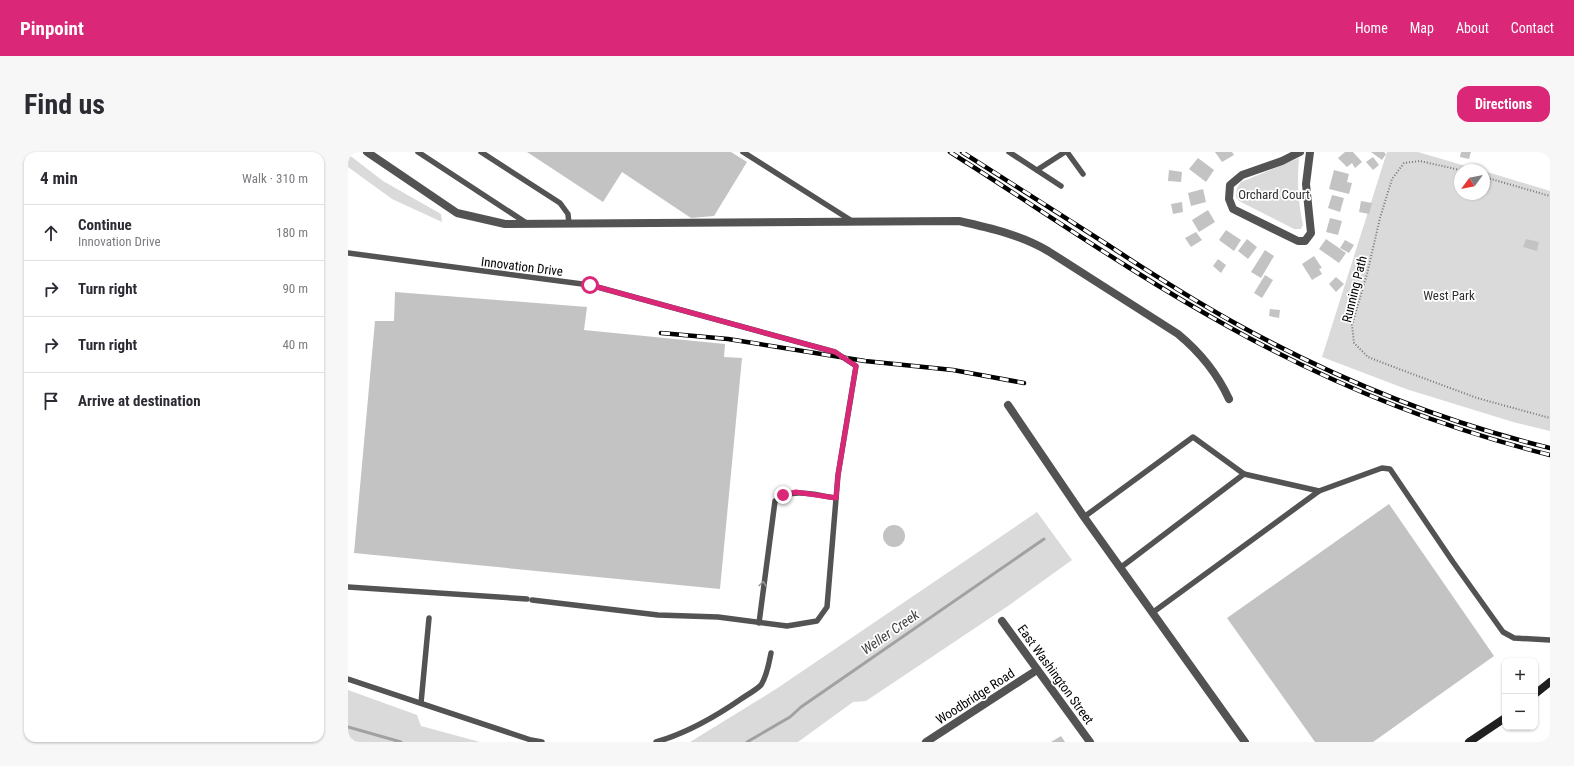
<!DOCTYPE html>
<html lang="en">
<head>
<meta charset="utf-8">
<style>
  :root { --surface:#fff; --page:#f7f7f7; --text:#2b2b33; --muted:#7c7c81; --line:#e1e1e2; --accent:#db2777 }
  body { margin:0; font-family:"Roboto Condensed",sans-serif; background:var(--page); color:var(--text) }
  .controls { position:absolute; right:12px; bottom:12px; display:grid; overflow:hidden; border-radius:8px; box-shadow:0 1px 3px #0004 }
  .controls button { width:36px; height:36px; display:grid; place-items:center; padding:0; border:0; border-bottom:1px solid var(--line); background:var(--surface); color:var(--text); font:20px sans-serif }
  .compass { position:absolute; left:1106px; top:12px; width:36px; height:36px; border-radius:50%; background:var(--surface); box-shadow:0 1px 3px #0004; rotate:237deg }
  .stop { position:absolute; width:12px; height:12px; margin:-9px; border:3px solid #db2777; border-radius:50%; background:#fff }
  .stop.end { background:#db2777; border-color:#fff; box-shadow:0 1px 4px #0008 }
  .list { margin:0; padding:0; list-style:none }
  h2 { display:flex; justify-content:space-between; align-items:center; height:52px; margin:0; padding:0 16px; font-size:17px }
  h2 small { font-size:13px; font-weight:400; color:var(--muted) }
  .list li { display:grid; grid-template-columns:26px 1fr auto; gap:12px; align-items:center; box-sizing:border-box; height:56px; padding:0 16px; border-top:1px solid var(--line) }
  .list b { display:block; font-size:15px; white-space:nowrap }
  .list p { margin:0; font-size:13px; white-space:nowrap; color:var(--muted) }
  .list em { font-size:13px; font-style:normal; color:var(--muted) }
  .icon { flex:none; width:22px; height:22px; fill:none; stroke:currentColor; stroke-width:2; stroke-linecap:round; stroke-linejoin:round }
  .map { position:relative; flex:none; width:1202px; height:590px; overflow:hidden; border-radius:12px }
  header { display:flex; align-items:center; gap:24px; box-sizing:border-box; height:56px; padding:0 20px; background:var(--accent); color:#fff }
  header strong { font-size:19px }
  nav { display:flex; gap:22px; margin-inline-start:auto; font-size:14px }
  .intro { display:flex; align-items:center; justify-content:space-between; box-sizing:border-box; height:96px; padding:0 24px }
  h1 { margin:0; font-size:28px }
  .button { padding:10px 18px; border-radius:12px; background:var(--accent); color:#fff; font-size:14px; font-weight:700 }
  main { display:flex; gap:24px; padding:0 24px }
  aside { flex:1; background:var(--surface); border-radius:12px; box-shadow:0 1px 3px #0004 }
  .map>svg:first-child { display:block }
  .green { fill:#dadada }
  .lines { fill:none; stroke-linecap:round; stroke-linejoin:round }
  .stream { stroke:#a1a1a1; stroke-width:3 }
  .building { fill:#c3c3c3 }
  .path { stroke:#757575; stroke-width:2; stroke-dasharray:1 2; stroke-linecap:butt }
  .service { stroke:#535353; stroke-width:5.5 }
  .minor { stroke:#535353; stroke-width:8 }
  .secondary { stroke:#202020; stroke-width:8 }
  .rail-casing { stroke:#000; stroke-width:4.5 }
  .rail { stroke:#fff; stroke-width:3; stroke-dasharray:9; stroke-linecap:butt }
  .oneway { stroke:#989898 }
  .route { stroke:#db2777; stroke-width:5 }
  .labels { text-anchor:middle; stroke-width:3.5; stroke-linejoin:round; paint-order:stroke }
  .park-label { font-size:13px; fill:#313131; stroke:#fff }
  .street-label { font-size:13px; fill:#000; stroke:#fff }
  .water-label { font-size:14px; font-style:italic; fill:#424242; stroke:#fff }
</style>
</head>
<body>
<header>
<strong>Pinpoint</strong>
<nav><a>Home</a><a>Map</a><a>About</a><a>Contact</a></nav>
</header>
<div class="intro"><h1>Find us</h1><a class="button">Directions</a></div>
<main>
<aside>
<h2>4 min<small>Walk · 310 m</small></h2>
<ul class="list">
<li><svg class="icon" aria-label="ahead" viewBox="0 0 24 24"><path d="M12 20V5M6 11l6-6 6 6"/></svg><div><b>Continue</b><p>Innovation Drive</p></div><em>180 m</em></li>
<li><svg class="icon" aria-label="right" viewBox="0 0 24 24"><path d="M7 20v-9h11M14 6l5 5-5 5"/></svg><div><b>Turn right</b></div><em>90 m</em></li>
<li><svg class="icon" aria-label="right" viewBox="0 0 24 24"><path d="M7 20v-9h11M14 6l5 5-5 5"/></svg><div><b>Turn right</b></div><em>40 m</em></li>
<li><svg class="icon" aria-label="arrive" viewBox="0 0 24 24"><path d="M6 21V4h12l-3 4 3 4H6"/></svg><div><b>Arrive at destination</b></div></li>
</ul>
</aside>
<div class="map">
<svg width="1202" height="590" viewBox="0 0 1202 590">
  <rect width="100%" height="100%" fill="#fff"/>
  <g class="green">
    <polygon points="1039,0 1070,0 1131,18 1112,18 1112,42 1136,42 1136,19 1202,39 1202,279 1165,270 1058,237 974,205"/>
    <polygon points="0,2 35,29 93,62 94,70 44,47 0,15"/>
    <path d="M951 6C949 29 950 50 955 73L953 77H946L891 49 888 45 889 36 893 30Z"/>
    <polygon points="689,360 724,408 660,454 518,549 505,550 450,590 342,590 428,537"/>
    <polygon points="0,538 69,563 73,574 132,590 0,590"/>
  </g>
  <g class="lines">
    <g class="stream">
      <polyline points="0,575 53,590"/>
      <polyline points="399,590 442,565 453,555 696,387"/>
    </g>
  </g>
  <g class="building">
    <polygon points="179,0 383,0 399,10 366,64 343,66 274,20 255,50"/>
    <polygon points="867,0 884,0 886,3 874,10"/>
    <polygon points="997,0 1005,0 1014,10 1007,16 1004,11 999,15 990,6"/>
    <polygon points="1023,0 1036,0 1038,2 1034,8"/>
    <polygon points="1113,0 1123,0 1121,7 1112,5"/>
    <polygon points="1025,5 1031,13 1025,18 1018,10"/>
    <polygon points="850,6 866,18 858,30 841,17"/>
    <polygon points="821,18 834,20 833,30 820,29"/>
    <polygon points="986,18 1001,22 999,30 1004,31 1001,42 981,37"/>
    <polygon points="855,37 858,50 843,54 840,41"/>
    <polygon points="984,43 996,46 992,60 980,56"/>
    <polygon points="1013,49 1024,51 1021,62 1011,60"/>
    <polygon points="834,50 835,60 825,62 823,52"/>
    <polygon points="860,58 867,70 851,80 844,68"/>
    <polygon points="982,66 994,69 990,83 978,80"/>
    <polygon points="878,78 893,88 886,99 871,88"/>
    <polygon points="848,80 854,88 843,95 837,86"/>
    <polygon points="899,87 909,95 900,107 890,99"/>
    <polygon points="978,87 998,101 991,111 971,97"/>
    <polygon points="1178,87 1191,90 1189,99 1175,95"/>
    <polygon points="997,88 1006,93 1001,101 992,96"/>
    <polygon points="917,98 926,104 913,126 903,120"/>
    <polygon points="966,104 974,116 971,117 974,122 964,128 954,112"/>
    <polygon points="870,107 878,113 873,121 865,114"/>
    <polygon points="917,123 925,128 914,146 906,141"/>
    <polygon points="988,125 996,132 988,140 981,132"/>
    <polygon points="47,140 239,155 236,178 377,192 376,205 394,206 372,437 6,401 27,169 46,169"/>
    <polygon points="922,157 932,158 931,166 921,164"/>
    <polygon points="1041,352 1146,504 1025,590 967,590 879,466"/>
    <circle cx="546" cy="384" r="11"/>
    <polygon points="713,584 717,590 703,590"/>
  </g>
  <g class="lines">
    <g class="path">
      <polyline points="1112,18 1072,9 1056,11 1044,27 1032,66 1019,122 1004,173 1006,191 1020,205 1051,217 1129,246 1202,266"/>
      <polyline points="1136,25 1202,44"/>
    </g>
    <g class="service">
      <polyline points="70,0 180,72"/>
      <polyline points="133,0 212,51 220,62 221,72"/>
      <polyline points="395,0 504,69"/>
      <polyline points="661,0 713,34"/>
      <polyline points="719,0 735,22"/>
      <polyline points="689,18 717,0"/>
      <polyline points="0,101 242,133 487,200 508,214 490,323 479,455 469,469 439,474 370,465 310,463 184,448"/>
      <polyline points="896,322 971,339 1034,316 1042,317 1105,410 1155,480 1166,486 1202,488"/>
      <polyline points="736,365 845,285 896,322 772,416"/>
      <polyline points="0,435 179,447"/>
      <polyline points="804,461 971,339"/>
      <path d="M411 471 427 349C446 335 466 343 488 346"/>
      <polyline points="0,527 183,588 194,590"/>
      <polyline points="73,551 81,466"/>
      <path d="M308 590C339 581 367 565 393 547 399 543 408 538 413 533 419 524 421 511 423 501"/>
    </g>
    <g class="minor">
      <path d="M19 0 109 61 157 72 611 69C642 76 673 83 700 99L830 182C853 201 869 221 881 247"/>
      <polyline points="952,0 934,9 894,23 882,33 881,47 885,57 950,89 957,89 963,81 958,32 962,0"/>
      <polyline points="660,253 736,365 897,590"/>
      <polyline points="654,469 742,590"/>
      <polyline points="578,590 689,518"/>
    </g>
    <g class="secondary">
      <polyline points="1187,542 1202,530"/>
      <polyline points="1121,590 1157,566"/>
    </g>
    <defs>
      <g id="rail">
        <path d="M602 0C695 59 785 122 881 175 981 231 1090 275 1202 303"/>
        <path d="M614 0C663 31 712 62 760 93 801 120 842 146 885 170 984 225 1091 269 1202 296"/>
        <polyline points="313,181 380,187 517,209 605,218 676,231"/>
      </g>
    </defs>
    <use href="#rail" class="rail-casing"/>
    <use href="#rail" class="rail"/>
  </g>
  <defs><path id="oneway-chevron" d="M-2-3.5L2.5 0L-2 3.5" fill="none" stroke-width="1.6" stroke-linecap="round" stroke-linejoin="round"/></defs>
  <use class="oneway" href="#oneway-chevron" transform="translate(415 432) rotate(-83)"/>
  <g class="lines">
    <polyline class="route" points="242,133 487,200 508,214 490,323 488,346 448,340 435,343"/>
  </g>
  <g class="labels">
    <g class="park-label">
      <text x="926" y="47">Orchard Court</text>
      <text x="1101" y="148">West Park</text>
    </g>
    <g class="street-label">
      <text transform="translate(174 114) rotate(7)" y="5">Innovation Drive</text>
      <text transform="translate(1006 137) rotate(-76)" y="5">Running Path</text>
      <text transform="translate(708 522) rotate(54)" y="5">East Washington Street</text>
      <text transform="translate(627 544) rotate(-33)" y="5">Woodbridge Road</text>
    </g>
    <g class="water-label">
      <text transform="translate(542 480) rotate(-35)" y="5">Weller Creek</text>
    </g>
  </g>
</svg>
<div class="controls">
<button>+</button>
<button>−</button>
</div>
<svg class="compass" viewBox="-18 -18 36 36"><path d="M0-13l5 13h-10z" fill="#e53935"/><path d="M0 13l5-13h-10z" fill="#7c7c81"/></svg>
<div class="stop" style="left:242px;top:133px"></div>
<div class="stop end" style="left:435px;top:343px"></div>
</div>
</main>
</body>
</html>
